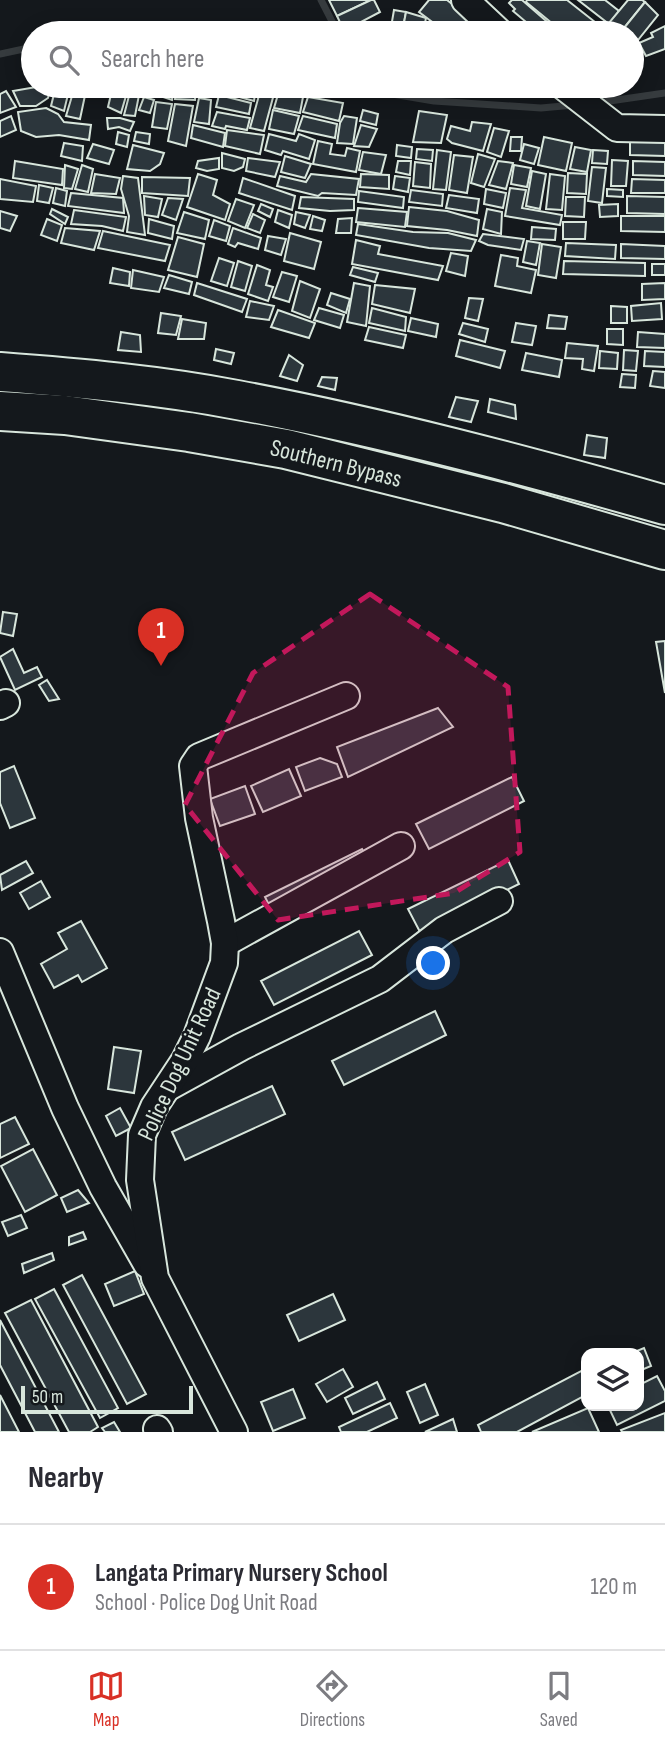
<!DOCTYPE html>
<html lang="en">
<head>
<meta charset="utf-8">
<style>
  :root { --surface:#fff; --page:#f7f7f7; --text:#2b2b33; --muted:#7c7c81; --line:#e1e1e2; --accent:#d93025 }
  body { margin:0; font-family:"Sofia Sans Condensed",sans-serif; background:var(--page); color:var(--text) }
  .controls { position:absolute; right:21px; bottom:21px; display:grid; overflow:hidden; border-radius:14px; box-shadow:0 4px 18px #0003 }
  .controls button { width:63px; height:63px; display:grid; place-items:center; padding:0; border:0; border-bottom:2px solid var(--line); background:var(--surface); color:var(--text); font:35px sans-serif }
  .scale { position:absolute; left:21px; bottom:18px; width:172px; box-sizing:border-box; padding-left:7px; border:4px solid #d8e6dc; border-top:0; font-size:19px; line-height:24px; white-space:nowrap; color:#d8e6dc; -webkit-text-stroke:5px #14181c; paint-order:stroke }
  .you { position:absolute; left:434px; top:964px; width:24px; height:24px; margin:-18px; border:5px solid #fff; border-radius:50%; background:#1a73e8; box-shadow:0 0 0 10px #1a73e833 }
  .badge { display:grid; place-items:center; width:46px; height:46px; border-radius:50%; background:var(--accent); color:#fff; font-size:23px; font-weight:700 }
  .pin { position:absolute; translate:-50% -58px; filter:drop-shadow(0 2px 4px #0008) }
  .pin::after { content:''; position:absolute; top:37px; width:24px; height:21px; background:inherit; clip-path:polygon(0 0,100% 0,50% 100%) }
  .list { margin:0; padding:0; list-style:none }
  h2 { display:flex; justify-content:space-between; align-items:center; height:91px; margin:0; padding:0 28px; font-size:30px }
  h2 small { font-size:23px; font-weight:400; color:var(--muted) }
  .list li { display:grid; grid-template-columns:46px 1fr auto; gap:21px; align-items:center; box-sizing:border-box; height:126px; padding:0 28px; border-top:2px solid var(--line) }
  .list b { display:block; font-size:26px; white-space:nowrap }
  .list p { margin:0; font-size:23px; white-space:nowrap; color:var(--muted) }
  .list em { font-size:23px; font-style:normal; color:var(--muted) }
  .icon { flex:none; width:38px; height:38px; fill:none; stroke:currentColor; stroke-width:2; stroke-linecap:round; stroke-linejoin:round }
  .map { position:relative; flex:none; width:665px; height:1432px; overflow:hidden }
  .search { position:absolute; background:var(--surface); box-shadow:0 4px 18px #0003; left:21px; right:21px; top:21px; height:77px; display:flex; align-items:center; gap:18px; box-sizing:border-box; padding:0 24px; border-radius:38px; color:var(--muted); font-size:26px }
  .sheet { height:217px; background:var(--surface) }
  nav { display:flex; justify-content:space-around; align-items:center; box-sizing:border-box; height:98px; border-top:2px solid var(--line); background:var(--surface); font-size:19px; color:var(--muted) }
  nav a { display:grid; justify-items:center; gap:4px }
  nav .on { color:var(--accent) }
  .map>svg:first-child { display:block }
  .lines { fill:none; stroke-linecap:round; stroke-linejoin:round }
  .stream { stroke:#363b3e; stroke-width:7 }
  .building { fill:#2c363c; stroke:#d8e6dc; stroke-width:2 }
  .minor-casing { stroke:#d8e6dc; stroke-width:30 }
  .highway-casing { stroke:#d8e6dc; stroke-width:42 }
  .minor { stroke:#14181c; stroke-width:26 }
  .highway { stroke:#14181c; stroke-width:38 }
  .marked { fill:#c2185b; fill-opacity:0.2; stroke:#c2185b; stroke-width:5; stroke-dasharray:14 9; stroke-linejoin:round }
  .labels { text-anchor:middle; stroke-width:5; stroke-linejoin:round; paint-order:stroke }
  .street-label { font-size:24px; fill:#d8e6dc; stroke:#14181c }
</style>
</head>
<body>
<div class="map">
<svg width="665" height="1432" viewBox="0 0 665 1432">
  <rect width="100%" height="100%" fill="#14181c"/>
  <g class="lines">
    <g class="stream">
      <polyline points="321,0 338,33"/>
      <polyline points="0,54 33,47"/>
      <polyline points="345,86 434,101 541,108 574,105"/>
      <polyline points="596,103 665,93"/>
    </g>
  </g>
  <g class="building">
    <polygon points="329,0 371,0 337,16"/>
    <polygon points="371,0 374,0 380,12 344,31 337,16"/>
    <polygon points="429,0 447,0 472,20 462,33 447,33 419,12"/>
    <polygon points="512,0 522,0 560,33 539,33 513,11 515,9 509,3"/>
    <polygon points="527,0 567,0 600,26 603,23 606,28 601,33 564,33 526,2"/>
    <polygon points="578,0 605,0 619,11 609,24"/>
    <polygon points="628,0 642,0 645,2 620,33 608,24"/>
    <polygon points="645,2 658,15 634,45 632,43 632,33 620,33"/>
    <polygon points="394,10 406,12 402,33 390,33"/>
    <polygon points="406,12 426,18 423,33 402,33"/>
    <polygon points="665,26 665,49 646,56 639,43 653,37 651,33"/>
    <polygon points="42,86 51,86 48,98 36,106 20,106 13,91"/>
    <polygon points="56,86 70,86 64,111 51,106"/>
    <polygon points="75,86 87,86 80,119 66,116"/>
    <polygon points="113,86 128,89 121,113 108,107"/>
    <polygon points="130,86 174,86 172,100"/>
    <polygon points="177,86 196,86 195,100 175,99"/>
    <polygon points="200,86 217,86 212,96 199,92"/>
    <polygon points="223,86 256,88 254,101 221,92"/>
    <polygon points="261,88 275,90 264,131 250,128"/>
    <polygon points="6,91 16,107 0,113 0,94"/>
    <polygon points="279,91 303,97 300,113 274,108"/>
    <polygon points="130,92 139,95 135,116 124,115"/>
    <polygon points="219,95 251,103 249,114 216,107"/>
    <polygon points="144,97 154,100 150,113 139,110"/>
    <polygon points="308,97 343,103 339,121 303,112"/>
    <polygon points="199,98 211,100 209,124 194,122"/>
    <polygon points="156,102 172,104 167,129 152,127"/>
    <polygon points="175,104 193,106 186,146 168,141"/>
    <polygon points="46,108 58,114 64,122 91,125 89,140 59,135 36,137 21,131 18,112"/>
    <polygon points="273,110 299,116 294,134 269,129"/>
    <polygon points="363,110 378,114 376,125 360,121"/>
    <polygon points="419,111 447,115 441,143 413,142"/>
    <polygon points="217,112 250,118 247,130 226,126 225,129 212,126"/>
    <polygon points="11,116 16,130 0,137 0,121"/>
    <polygon points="303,116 337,124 335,138 298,130"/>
    <polygon points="344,116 357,118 353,144 337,143 340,123"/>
    <polygon points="107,118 120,118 134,122 130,131 119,127 108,129"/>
    <polygon points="472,122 491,124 483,151 452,143 447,139 451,126 470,131"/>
    <polygon points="193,125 225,133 223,147 191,138"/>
    <polygon points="361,125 377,129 369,147 354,146"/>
    <polygon points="494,128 509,131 501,157 487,152"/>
    <polygon points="227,130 264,135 260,154 225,146"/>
    <polygon points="118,132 129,135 127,147 116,144"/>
    <polygon points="136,132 150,134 149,144 134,141"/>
    <polygon points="269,134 296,141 299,134 315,140 309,159 283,151 281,155 265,150"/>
    <polygon points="630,135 665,137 665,156 630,155"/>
    <polygon points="511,137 522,137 521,151 510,151"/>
    <polygon points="544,137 572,143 566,171 538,165"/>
    <polygon points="318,141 332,144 330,154 345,156 347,148 360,151 356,172 313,164"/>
    <polygon points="64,143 83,146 82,161 61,156"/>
    <polygon points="93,144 114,150 109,164 87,158"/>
    <polygon points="524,144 539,148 534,164 520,160"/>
    <polygon points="133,145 164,153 160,164 150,171 127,169"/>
    <polygon points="397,145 412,147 411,158 396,156"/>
    <polygon points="575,147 591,150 587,172 570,169"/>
    <polygon points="417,149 433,150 432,161 416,159"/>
    <polygon points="437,150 451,152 446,190 433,189"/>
    <polygon points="593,150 608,151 607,164 592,163"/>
    <polygon points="363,152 386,155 381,174 359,170"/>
    <polygon points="222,153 245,159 243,167 234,171 222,168"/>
    <polygon points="478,154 495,159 484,187 471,183"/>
    <polygon points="454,155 473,157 467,193 449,190"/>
    <polygon points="285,156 311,164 305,178 281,172"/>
    <polygon points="219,158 219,169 207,171 196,168 198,161"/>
    <polygon points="248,158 280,162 275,177 246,171"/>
    <polygon points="612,160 628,161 626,186 611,186"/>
    <polygon points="15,161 63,169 62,185 13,178"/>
    <polygon points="398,161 411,161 410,175 396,172"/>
    <polygon points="498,161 513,163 506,189 489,185"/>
    <polygon points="633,161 665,162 665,176 633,175"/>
    <polygon points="415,162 431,164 430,188 413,186"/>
    <polygon points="65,165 78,169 72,189 64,188"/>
    <polygon points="82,165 93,169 88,192 75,189"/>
    <polygon points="514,165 531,168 527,187 511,184"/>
    <polygon points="592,167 606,168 602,203 588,201"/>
    <polygon points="532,171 546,174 540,209 526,206"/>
    <polygon points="568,173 587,174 586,194 567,193"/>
    <polygon points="95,174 120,178 116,194 91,193"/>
    <polygon points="198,174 217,180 213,195 230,204 225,220 187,207"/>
    <polygon points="311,174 359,179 356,195 322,193 318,196 277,186 280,176 306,182"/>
    <polygon points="361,174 389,175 389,189 360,187"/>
    <polygon points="550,174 565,176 562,210 546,209"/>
    <polygon points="123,176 138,178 145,235 127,232 129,216 121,189"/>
    <polygon points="395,176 410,178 408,192 393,189"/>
    <polygon points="142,177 190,178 188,196 142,193"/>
    <polygon points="243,178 295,196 292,210 239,193"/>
    <polygon points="0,179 36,186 33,202 0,199"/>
    <polygon points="632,179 665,180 665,193 631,193"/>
    <polygon points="39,185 53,188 49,203 37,201"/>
    <polygon points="56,188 67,191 65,206 53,203"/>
    <polygon points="510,188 526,190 522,208 562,215 560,225 505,216"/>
    <polygon points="486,189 506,193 503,208 484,204"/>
    <polygon points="607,189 623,190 623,197 607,196"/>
    <polygon points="411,190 443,194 442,206 409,202"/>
    <polygon points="359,191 404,197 403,208 358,202"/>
    <polygon points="71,193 123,198 124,213 68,206"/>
    <polygon points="449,195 479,199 477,213 446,208"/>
    <polygon points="144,196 162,199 158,217 145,215"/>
    <polygon points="627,196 665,197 665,214 627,213"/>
    <polygon points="301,197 354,199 354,210 330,211 299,208"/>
    <polygon points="566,197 585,197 584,217 565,216"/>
    <polygon points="168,198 183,199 176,220 162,215"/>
    <polygon points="236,199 254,205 245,228 228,221"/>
    <polygon points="261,204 273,209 270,217 258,211"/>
    <polygon points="618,204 618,216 600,217 599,205"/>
    <polygon points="409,207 447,211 479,220 477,236 447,230 407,226"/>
    <polygon points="358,208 407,212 405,227 356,222"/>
    <polygon points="52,209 68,217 65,224 50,214"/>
    <polygon points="487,209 502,212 501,234 483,229"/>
    <polygon points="74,210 126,217 123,231 102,226 71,224"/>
    <polygon points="278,210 292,215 289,228 275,222"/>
    <polygon points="0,211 17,216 10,231 0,228"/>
    <polygon points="184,212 209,220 205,239 177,233"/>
    <polygon points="296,212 310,215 305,228 294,224"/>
    <polygon points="253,214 265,220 260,233 247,228"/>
    <polygon points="313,216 325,220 322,231 310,229"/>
    <polygon points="621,216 665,216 665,232 621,231"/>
    <polygon points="352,218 351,233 336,233 338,219"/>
    <polygon points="47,219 62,225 57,241 41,235"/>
    <polygon points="149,219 174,226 172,239 148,233"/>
    <polygon points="214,220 230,226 226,241 209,236"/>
    <polygon points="563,222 586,222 585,239 563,239"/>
    <polygon points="358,224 413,232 448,233 476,240 471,251 429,248 356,235"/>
    <polygon points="532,227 556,229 555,240 531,239"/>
    <polygon points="65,228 100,231 94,250 61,243"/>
    <polygon points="233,228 261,238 258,249 238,243 235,247 228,244"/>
    <polygon points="103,231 170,245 165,261 98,248"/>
    <polygon points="290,233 321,242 314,269 284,261"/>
    <polygon points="483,234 524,239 521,250 488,245 479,241"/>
    <polygon points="268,236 286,239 281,255 265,250"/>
    <polygon points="178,237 204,244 197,277 168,270"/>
    <polygon points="356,240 380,246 378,254 443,266 438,280 352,264"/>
    <polygon points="527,241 540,243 536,265 523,262"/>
    <polygon points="566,243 616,245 615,259 565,256"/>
    <polygon points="542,244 561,247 556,278 538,275"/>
    <polygon points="621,244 665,246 665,259 621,258"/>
    <polygon points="451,253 468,256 465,276 446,271"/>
    <polygon points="501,255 518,258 517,266 536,270 531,293 495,286"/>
    <polygon points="219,258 234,263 227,286 211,281"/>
    <polygon points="238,261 252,266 245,291 231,287"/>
    <polygon points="564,261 645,263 645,276 563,274"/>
    <rect x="652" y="264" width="13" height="11"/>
    <polygon points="257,265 270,270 266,285 273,287 268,301 248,294"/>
    <polygon points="353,267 378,273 375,282 350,275"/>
    <polygon points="113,268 130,272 129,286 110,283"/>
    <polygon points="133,270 164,277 159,292 131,288"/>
    <polygon points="282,272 297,276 289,302 273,297"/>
    <polygon points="169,275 192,282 189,294 164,288"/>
    <polygon points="300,281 320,289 310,318 292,311"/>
    <polygon points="197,283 247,299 242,312 194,295"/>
    <polygon points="354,283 370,286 366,326 347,322"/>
    <polygon points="665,283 665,299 642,300 642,284"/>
    <polygon points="375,285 415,289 410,313 372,304"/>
    <polygon points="331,293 350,299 346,313 327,305"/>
    <polygon points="469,298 483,299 478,321 465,318"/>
    <polygon points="250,301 274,306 269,320 246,317"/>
    <polygon points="661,303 662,319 632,321 631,306"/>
    <polygon points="611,306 627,307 627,323 611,323"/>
    <polygon points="319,308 344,315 340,328 314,320"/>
    <polygon points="372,308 406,317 405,331 369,323"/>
    <polygon points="278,310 315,323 309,338 271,327"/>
    <polygon points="161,313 181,316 176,335 158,333"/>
    <polygon points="549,315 567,317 565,329 547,328"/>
    <polygon points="411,318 438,324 436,337 408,331"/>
    <polygon points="182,319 206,323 204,339 178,339"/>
    <polygon points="463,323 488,329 485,342 459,334"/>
    <polygon points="516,323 536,326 532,345 512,342"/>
    <polygon points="369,327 406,335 403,348 365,340"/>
    <polygon points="607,329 623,329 623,345 607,344"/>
    <polygon points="121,332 140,335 141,352 118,350"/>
    <polygon points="638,332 665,334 665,348 637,347"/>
    <polygon points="460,340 505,351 500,368 456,356"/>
    <polygon points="567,343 598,346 594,371 582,369 583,359 565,358"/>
    <polygon points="216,349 234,353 231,364 214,360"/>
    <polygon points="624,350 638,351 636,371 623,370"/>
    <polygon points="600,351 618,353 617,369 599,368"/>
    <polygon points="645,351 665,352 665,367 644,366"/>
    <polygon points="526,353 562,360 559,377 522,370"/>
    <polygon points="289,355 303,365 297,381 280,376"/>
    <polygon points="653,371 665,372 665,388 650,386"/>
    <polygon points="622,374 636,375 635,388 620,387"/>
    <polygon points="322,377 337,378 335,390 318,386"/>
    <polygon points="456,397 478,401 471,422 449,417"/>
    <polygon points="490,399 515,405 516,419 488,412"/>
    <polygon points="587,435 607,438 605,458 584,455"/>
    <polygon points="3,612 17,614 13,636 0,633"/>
    <polygon points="665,641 665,693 656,642"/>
    <polygon points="13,649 24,673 37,667 42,677 15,690 0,657"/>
    <polygon points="47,680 59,699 49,701 39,685"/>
    <polygon points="438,708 453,727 348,777 337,747"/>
    <polygon points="320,758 337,764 342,777 305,791 296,767"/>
    <polygon points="14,766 35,818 10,828 0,803 0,772"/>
    <polygon points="289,769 301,796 263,812 251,786"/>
    <polygon points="512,777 524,801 429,849 416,824"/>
    <polygon points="245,786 255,814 220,826 210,799"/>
    <polygon points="362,849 368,861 271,909 265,897"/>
    <polygon points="508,860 519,884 420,932 408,909"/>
    <polygon points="26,861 33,873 2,890 0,875"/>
    <polygon points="41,881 50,897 29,909 20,893"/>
    <polygon points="81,921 107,968 82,982 78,975 54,988 41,964 67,949 58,933"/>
    <polygon points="359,931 372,955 274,1005 261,981"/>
    <polygon points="435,1011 446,1035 344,1085 332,1061"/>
    <polygon points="114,1047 141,1051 134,1093 108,1089"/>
    <polygon points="272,1086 285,1114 185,1160 172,1132"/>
    <polygon points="120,1108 131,1128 116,1136 106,1116"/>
    <polygon points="15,1117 29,1144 0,1158 0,1124"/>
    <polygon points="33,1149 57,1195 25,1212 1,1166"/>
    <polygon points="78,1190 89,1203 67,1212 61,1198"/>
    <polygon points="21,1215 27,1228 8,1236 2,1222"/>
    <polygon points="83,1232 86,1239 69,1245 69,1237"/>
    <polygon points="52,1253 54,1260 24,1273 22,1264"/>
    <polygon points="135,1271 144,1294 114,1306 105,1284"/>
    <polygon points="82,1275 146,1394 127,1404 63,1285"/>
    <polygon points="54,1289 118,1408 100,1418 35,1299"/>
    <polygon points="333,1294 345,1320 299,1341 287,1315"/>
    <polygon points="31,1300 98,1427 90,1432 69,1432 5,1313"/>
    <polygon points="0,1320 59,1432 35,1432 0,1365"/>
    <polygon points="644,1348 651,1366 639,1371 639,1353 632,1353"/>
    <polygon points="343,1369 353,1387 327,1402 316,1384"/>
    <polygon points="583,1370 586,1376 586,1395 517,1432 481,1432 478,1425"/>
    <polygon points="657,1376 665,1391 665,1401 617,1425 608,1406 639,1406 639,1385"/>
    <polygon points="377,1382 385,1399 353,1414 345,1398"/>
    <polygon points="425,1384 438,1415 420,1423 407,1392"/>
    <polygon points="293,1389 305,1418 273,1431 261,1402"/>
    <polygon points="0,1395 19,1432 0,1432"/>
    <polygon points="390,1403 397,1418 367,1432 341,1432 339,1427"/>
    <polygon points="588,1408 599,1432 532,1432"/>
    <polygon points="665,1413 665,1432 622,1432 621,1430"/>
    <polygon points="453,1419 457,1432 425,1432"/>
    <polygon points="114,1422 120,1432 105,1432 102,1428"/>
  </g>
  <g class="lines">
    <defs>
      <g id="minor">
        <polyline points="465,0 500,33"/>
        <polyline points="563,86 617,128 665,129"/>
        <polyline points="0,706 6,703"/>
        <polyline points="225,943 401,846"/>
        <polyline points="0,952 65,1108 103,1187 147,1264"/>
        <polyline points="170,1086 241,1047 380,979 444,930 499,901"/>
        <polyline points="157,1429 159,1432"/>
        <polyline points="234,1432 155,1278 140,1180 142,1135 154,1107 185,1060 197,1036 224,963 225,943 221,921 199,818 193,766 199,757 346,696"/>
      </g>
      <g id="highway">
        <path d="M0 372C79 378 159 385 237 400 381 427 524 465 665 505"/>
        <polyline points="0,411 65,415 189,432 286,449 503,503 665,550"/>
      </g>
    </defs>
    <use href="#minor" class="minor-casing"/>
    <use href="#highway" class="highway-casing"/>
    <use href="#minor" class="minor"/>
    <use href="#highway" class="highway"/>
  </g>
  <path class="marked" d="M370 594 508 687 520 852 454 893 278 920 185 805 253 673Z"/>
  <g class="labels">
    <g class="street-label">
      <text transform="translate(336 463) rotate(14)" y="8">Southern Bypass</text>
      <text transform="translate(179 1064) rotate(-65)" y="8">Police Dog Unit Road</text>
    </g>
  </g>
</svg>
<div class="controls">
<button><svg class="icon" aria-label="layers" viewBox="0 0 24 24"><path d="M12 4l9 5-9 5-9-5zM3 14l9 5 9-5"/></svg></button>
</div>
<div class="scale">50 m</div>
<div class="you"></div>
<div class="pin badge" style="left:161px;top:666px">1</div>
<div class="search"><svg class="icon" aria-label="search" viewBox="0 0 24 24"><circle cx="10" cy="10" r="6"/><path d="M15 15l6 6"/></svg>Search here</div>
</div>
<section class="sheet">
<h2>Nearby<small></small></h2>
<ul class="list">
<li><span class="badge">1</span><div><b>Langata Primary Nursery School</b><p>School · Police Dog Unit Road</p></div><em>120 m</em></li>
</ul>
</section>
<nav>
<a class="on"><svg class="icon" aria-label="map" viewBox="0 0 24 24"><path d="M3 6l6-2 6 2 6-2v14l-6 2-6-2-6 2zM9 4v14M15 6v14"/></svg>Map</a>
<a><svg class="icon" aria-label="directions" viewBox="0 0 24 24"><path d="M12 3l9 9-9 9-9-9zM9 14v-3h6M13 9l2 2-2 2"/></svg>Directions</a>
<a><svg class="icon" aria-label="saved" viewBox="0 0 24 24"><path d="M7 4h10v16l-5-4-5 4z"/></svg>Saved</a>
</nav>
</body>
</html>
